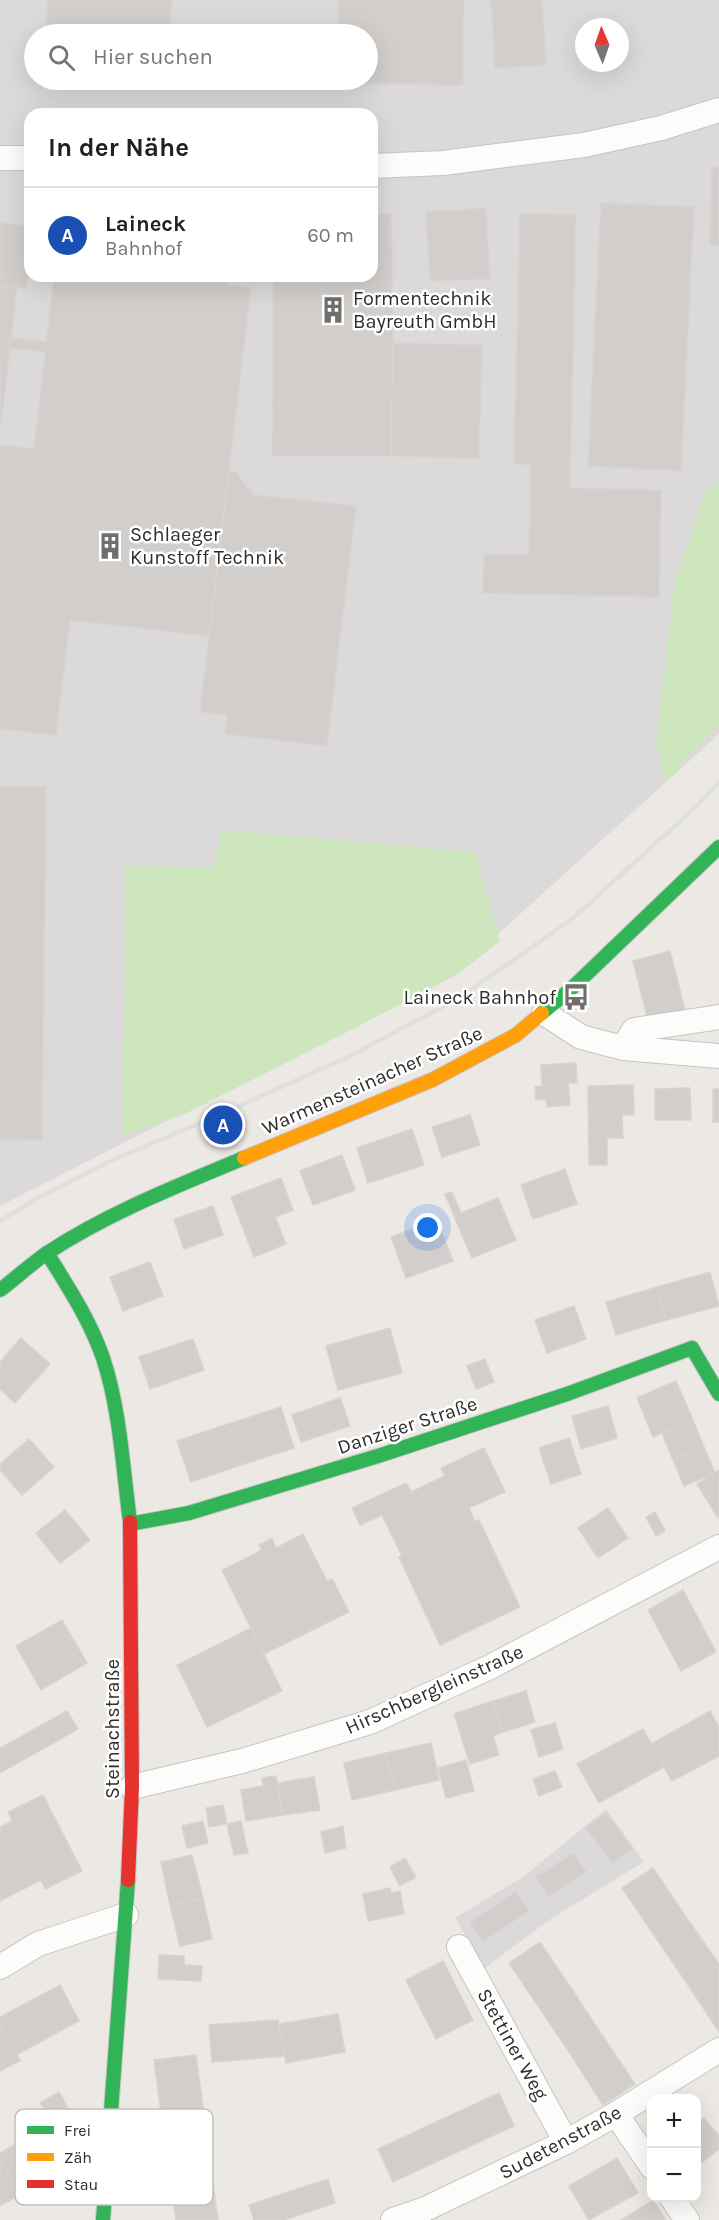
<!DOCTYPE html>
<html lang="de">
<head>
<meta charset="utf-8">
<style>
  :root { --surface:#fff; --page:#f6f6f6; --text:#202124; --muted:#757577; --line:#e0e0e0; --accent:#0f766e }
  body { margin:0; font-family:Karla,sans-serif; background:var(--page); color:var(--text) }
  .controls { position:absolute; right:18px; bottom:18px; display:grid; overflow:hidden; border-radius:12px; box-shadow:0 6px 24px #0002 }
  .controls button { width:54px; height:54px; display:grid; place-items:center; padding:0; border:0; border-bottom:2px solid var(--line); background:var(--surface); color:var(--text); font:30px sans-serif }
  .compass { position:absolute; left:575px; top:18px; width:54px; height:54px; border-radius:50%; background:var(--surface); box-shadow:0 6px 24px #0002; rotate:358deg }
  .you { position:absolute; left:428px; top:1228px; width:21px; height:21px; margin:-15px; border:4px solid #fff; border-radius:50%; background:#1a73e8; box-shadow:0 0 0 9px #1a73e833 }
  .badge { display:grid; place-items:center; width:39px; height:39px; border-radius:50%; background:var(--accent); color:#fff; font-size:20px; font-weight:700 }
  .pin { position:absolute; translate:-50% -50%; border:3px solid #fff; box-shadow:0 2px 6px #0006 }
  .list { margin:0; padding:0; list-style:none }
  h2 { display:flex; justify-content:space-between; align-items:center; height:78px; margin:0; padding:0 24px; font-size:26px }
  h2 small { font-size:20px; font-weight:400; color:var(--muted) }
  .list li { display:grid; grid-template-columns:39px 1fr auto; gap:18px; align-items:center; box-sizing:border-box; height:96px; padding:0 24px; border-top:2px solid var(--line) }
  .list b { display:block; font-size:22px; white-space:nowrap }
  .list p { margin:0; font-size:20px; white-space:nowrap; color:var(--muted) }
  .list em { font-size:20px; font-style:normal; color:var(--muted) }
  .icon { flex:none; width:33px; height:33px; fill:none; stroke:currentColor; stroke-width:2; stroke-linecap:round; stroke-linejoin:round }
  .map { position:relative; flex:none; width:719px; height:2220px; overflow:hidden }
  .search { position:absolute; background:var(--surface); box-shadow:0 6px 24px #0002; left:24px; top:24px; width:354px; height:66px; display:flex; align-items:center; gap:15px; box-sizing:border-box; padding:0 21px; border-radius:33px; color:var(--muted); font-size:22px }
  .panel { position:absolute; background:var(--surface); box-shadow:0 6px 24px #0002; left:24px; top:108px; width:354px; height:174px; border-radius:18px }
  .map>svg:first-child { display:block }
  .industrial { fill:#dcd9db; fill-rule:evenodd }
  .green { fill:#cee6be }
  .building { fill:#d1cecb; stroke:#d7d4d0; stroke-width:1.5 }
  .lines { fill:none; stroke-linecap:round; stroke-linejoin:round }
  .street-casing { stroke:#c5c4c5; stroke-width:26 }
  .fast-casing { stroke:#c5c4c5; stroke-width:16 }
  .slow-casing { stroke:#c5c4c5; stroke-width:16 }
  .jam-casing { stroke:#c5c4c5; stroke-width:16 }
  .street { stroke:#fcfcfb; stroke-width:24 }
  .fast { stroke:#30b455; stroke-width:14 }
  .slow { stroke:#ff9f0a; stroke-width:14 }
  .jam { stroke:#e5322d; stroke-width:14 }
  .rail { stroke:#dfdfe1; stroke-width:4.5 }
  .labels { text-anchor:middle; stroke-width:5; stroke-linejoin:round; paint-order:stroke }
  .poi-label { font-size:20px; fill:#2e2e2e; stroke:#fff; text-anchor:start }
  .street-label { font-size:20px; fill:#2e2e2e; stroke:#fff }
  .key { fill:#fff; stroke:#c0c0c0; stroke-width:1.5 }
  .key-label { font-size:16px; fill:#2e2e2e }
</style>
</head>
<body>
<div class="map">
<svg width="719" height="2220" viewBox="0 0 719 2220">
  <rect width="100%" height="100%" fill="#ece8e4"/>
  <g class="industrial">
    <path d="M0 0H719V734L455 973 0 1206ZM584 27H620V63H584ZM34 34H368V80H34ZM30 114H372V276H30Z"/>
    <polygon points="606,1809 644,1862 552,1918 485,1968 455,1918 523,1877"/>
  </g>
  <g class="green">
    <polygon points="719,483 719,724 665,783 656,742 674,586 707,488"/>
    <polygon points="222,830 475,852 500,941 458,974 351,1030 187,1113 123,1136 126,866 213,867"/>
  </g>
  <g class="building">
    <polygon points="48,0 172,0 169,34 140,34 46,24"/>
    <polygon points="338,0 464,0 463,85 337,83 337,80 368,80 368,34 338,34"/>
    <polygon points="491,0 542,0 546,65 495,68"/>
    <polygon points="71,27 120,32 119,34 70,34"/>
    <polygon points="74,80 167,80 166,89"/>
    <polygon points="712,167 719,167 719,245 710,245"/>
    <polygon points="601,203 694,207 681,471 588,466"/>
    <polygon points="486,208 490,279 430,281 426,212"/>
    <polygon points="372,214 391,214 393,343 391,456 272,456 273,276 372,276"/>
    <polygon points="520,214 576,215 570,488 661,490 659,597 483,593 484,554 529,555 531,465 514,464"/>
    <polygon points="0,223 30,226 27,288 0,286"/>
    <polygon points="54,276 228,276 227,285 251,287 209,636 70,620 56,735 0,729 0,445 34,449"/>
    <polygon points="0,286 17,288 1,425 0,425"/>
    <polygon points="11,338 47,342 46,352 9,348"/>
    <polygon points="393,343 482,345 479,458 391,456"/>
    <polygon points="229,471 236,472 253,495 356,506 327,746 225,734 227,715 200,712"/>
    <polygon points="0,786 46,786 42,1140 0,1139"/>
    <polygon points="670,951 685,1010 648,1020 633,961"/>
    <polygon points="576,1063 577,1083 568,1083 570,1105 547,1107 546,1099 536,1100 535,1087 542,1086 541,1065"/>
    <polygon points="633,1085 634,1115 622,1115 623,1138 607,1138 607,1165 589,1165 588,1086"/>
    <polygon points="690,1088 691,1120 655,1120 655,1089"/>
    <rect x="713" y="1089" width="6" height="33"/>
    <polygon points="470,1115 480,1145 442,1157 432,1127"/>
    <polygon points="412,1129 424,1165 368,1183 357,1148"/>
    <polygon points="342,1155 355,1190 313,1205 300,1171"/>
    <polygon points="565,1169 577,1204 533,1219 521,1185"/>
    <polygon points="281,1178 293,1210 275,1217 286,1244 254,1257 231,1197"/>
    <polygon points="452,1192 461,1213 454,1216 445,1194"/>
    <polygon points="498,1198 516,1240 472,1258 454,1216"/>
    <polygon points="213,1206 223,1235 184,1249 174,1219"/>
    <polygon points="437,1220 453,1261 406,1278 391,1237"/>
    <polygon points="150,1262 163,1296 123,1311 110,1277"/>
    <polygon points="710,1272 719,1306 666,1320 657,1287"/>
    <polygon points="657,1287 666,1320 616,1335 606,1302"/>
    <polygon points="574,1306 586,1339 547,1353 535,1320"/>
    <polygon points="390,1328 402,1373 338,1390 326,1346"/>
    <polygon points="21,1338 50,1364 15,1403 0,1389 0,1362"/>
    <polygon points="193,1339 204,1370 150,1389 139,1357"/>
    <polygon points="485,1359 494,1382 476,1389 467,1366"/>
    <polygon points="676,1381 693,1420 653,1437 637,1398"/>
    <polygon points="340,1398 350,1426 301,1442 292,1415"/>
    <polygon points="608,1406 617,1438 581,1449 572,1416"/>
    <polygon points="281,1407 294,1448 241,1465 228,1424"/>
    <polygon points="693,1420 704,1447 673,1460 662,1433"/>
    <polygon points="228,1424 241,1465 191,1482 177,1441"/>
    <polygon points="569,1438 581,1474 551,1484 539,1448"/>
    <polygon points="29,1439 54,1467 22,1495 0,1470 0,1464"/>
    <polygon points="704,1447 715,1473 684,1486 673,1460"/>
    <polygon points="484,1448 505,1492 469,1508 475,1522 402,1556 382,1515 360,1525 352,1508 406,1483 411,1492 445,1476 441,1468"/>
    <polygon points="719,1470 719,1518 718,1518 697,1484"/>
    <polygon points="608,1508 628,1538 598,1558 578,1528"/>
    <polygon points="65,1510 90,1540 60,1563 36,1533"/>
    <polygon points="655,1512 665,1531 656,1536 646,1517"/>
    <polygon points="479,1520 520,1607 440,1645 399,1557"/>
    <polygon points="303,1534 327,1581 332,1579 349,1612 264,1654 222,1570 262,1550 259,1545 272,1538 276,1548"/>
    <polygon points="683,1590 716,1652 681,1671 648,1610"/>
    <polygon points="62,1620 87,1663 41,1690 16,1646"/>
    <polygon points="251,1628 282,1691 207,1727 177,1665"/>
    <polygon points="526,1691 535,1722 503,1732 493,1701"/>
    <polygon points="493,1701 503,1732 493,1736 499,1755 470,1764 454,1714"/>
    <polygon points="67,1711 78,1729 0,1773 0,1748"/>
    <polygon points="710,1711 719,1727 719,1756 672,1781 651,1744"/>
    <polygon points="555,1723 563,1749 539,1757 531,1730"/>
    <polygon points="643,1729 664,1767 599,1803 577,1764"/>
    <polygon points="431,1743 439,1780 395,1790 386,1753"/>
    <polygon points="386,1753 395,1790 352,1800 344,1763"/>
    <polygon points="466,1760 474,1791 446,1798 438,1768"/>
    <polygon points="555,1771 562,1787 539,1796 533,1779"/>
    <polygon points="276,1776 283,1815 246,1821 241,1790 263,1786 262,1778"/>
    <polygon points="314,1777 320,1810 283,1815 278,1783"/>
    <polygon points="43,1795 82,1871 45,1889 41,1880 0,1901 0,1827 12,1821 8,1812"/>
    <polygon points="223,1805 227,1824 209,1827 206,1808"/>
    <polygon points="606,1813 632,1848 612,1863 586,1828"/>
    <polygon points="203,1821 208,1843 187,1848 182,1826"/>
    <polygon points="241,1821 248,1853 234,1855 227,1824"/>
    <polygon points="343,1826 346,1848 325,1853 321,1832"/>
    <polygon points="574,1853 586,1872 549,1896 536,1877"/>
    <polygon points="192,1855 203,1898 170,1905 161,1862"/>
    <polygon points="405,1858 416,1877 400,1886 390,1867"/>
    <polygon points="653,1868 686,1917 656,1938 622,1888"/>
    <polygon points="390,1888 391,1893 400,1891 404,1914 368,1921 363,1894"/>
    <polygon points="516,1892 529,1911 483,1941 470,1922"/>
    <polygon points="203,1898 212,1939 180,1946 170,1905"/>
    <polygon points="686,1917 719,1964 688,1985 656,1938"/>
    <polygon points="540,1942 573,1991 542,2012 509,1963"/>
    <polygon points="159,1955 184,1956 184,1965 202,1966 201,1981 158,1979"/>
    <polygon points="443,1961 473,2020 436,2039 406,1980"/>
    <polygon points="719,1964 719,2032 688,1985"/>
    <polygon points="60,1985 79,2021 16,2055 0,2024 0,2017"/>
    <polygon points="573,1991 602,2035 571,2055 542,2012"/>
    <polygon points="338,2014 345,2052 286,2063 279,2024"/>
    <polygon points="278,2020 285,2056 212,2062 209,2025"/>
    <polygon points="0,2024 20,2061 0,2071"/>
    <polygon points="602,2035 635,2084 603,2105 571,2055"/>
    <polygon points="196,2055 204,2114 162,2120 154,2060"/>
    <polygon points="59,2092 72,2115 54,2125 40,2103"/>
    <polygon points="499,2093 514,2126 453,2154 438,2121"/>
    <polygon points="704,2118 719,2136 719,2149 696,2167 696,2124"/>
    <polygon points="438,2121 453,2154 393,2182 378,2149"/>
    <polygon points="18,2143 41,2183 20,2195 0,2160 0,2153"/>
    <polygon points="617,2158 638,2193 589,2220 569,2186"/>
    <polygon points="0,2160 20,2195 0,2206"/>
    <polygon points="328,2179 335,2203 284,2220 254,2220 249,2205"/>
    <polygon points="213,2185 218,2220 176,2220 172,2191"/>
    <polygon points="653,2200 665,2219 663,2220 621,2220"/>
  </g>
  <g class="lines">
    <defs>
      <g id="street">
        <polyline points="0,158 30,158"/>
        <polyline points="372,166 443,163 584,145 661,128 719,110"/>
        <polyline points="544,1013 581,1037 623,1048 719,1056"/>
        <polyline points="623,1048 634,1030 719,1017"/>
        <polyline points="132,1787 242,1761 370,1722 490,1667 719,1547"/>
        <polyline points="459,1947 566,2142"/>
        <polyline points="0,1967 38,1944 126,1915"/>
        <polyline points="616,2114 652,2167"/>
        <polyline points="672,2198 687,2220"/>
        <polyline points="393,2220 425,2209 566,2142 616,2114 719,2050"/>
      </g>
      <g id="fast">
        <polyline points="542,1013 571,989 719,847"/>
        <path d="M47 1253C68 1287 90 1320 103 1358 120 1409 123 1469 130 1522"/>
        <path d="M0 1290C16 1278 31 1264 47 1253 108 1213 177 1186 244 1158"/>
        <polyline points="130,1524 189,1513 378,1456 567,1394 692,1348 719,1394"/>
        <polyline points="103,2220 128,1880"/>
      </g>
      <polyline id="slow" points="244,1158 432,1080 516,1035 542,1013"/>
      <polyline id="jam" points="128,1880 132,1787 130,1522"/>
    </defs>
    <use href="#street" class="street-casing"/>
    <use href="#fast" class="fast-casing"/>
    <use href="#slow" class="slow-casing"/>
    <use href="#jam" class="jam-casing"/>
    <use href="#street" class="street"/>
    <use href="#fast" class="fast"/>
    <use href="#slow" class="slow"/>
    <use href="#jam" class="jam"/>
    <polyline class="rail" points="0,1221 38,1198 108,1162 219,1115 350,1056 459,998 572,919 697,806 719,782"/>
  </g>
  <defs>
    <symbol id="building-bare" viewBox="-9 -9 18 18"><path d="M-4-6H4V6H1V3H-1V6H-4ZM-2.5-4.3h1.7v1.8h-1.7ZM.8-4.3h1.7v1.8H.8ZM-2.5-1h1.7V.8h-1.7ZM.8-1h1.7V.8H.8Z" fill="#706f6e" stroke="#fff" stroke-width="2.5" paint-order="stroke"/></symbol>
    <symbol id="bus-bare" viewBox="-9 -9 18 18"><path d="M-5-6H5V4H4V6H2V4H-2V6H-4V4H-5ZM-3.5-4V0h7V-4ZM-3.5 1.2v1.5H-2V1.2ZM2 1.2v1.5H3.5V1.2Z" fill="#706f6e" stroke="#fff" stroke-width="2.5" paint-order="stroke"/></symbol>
  </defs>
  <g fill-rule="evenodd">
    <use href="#building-bare" x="314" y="291" width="38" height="38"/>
    <use href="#building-bare" x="91" y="527" width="38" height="38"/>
    <use href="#bus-bare" x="557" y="978" width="38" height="38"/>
  </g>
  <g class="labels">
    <g class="poi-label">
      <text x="353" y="305">Formentechnik<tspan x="353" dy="23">Bayreuth GmbH</tspan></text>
      <text x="130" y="541">Schlaeger<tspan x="130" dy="23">Kunstoff Technik</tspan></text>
      <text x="556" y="1004" text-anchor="end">Laineck Bahnhof</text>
    </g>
    <g class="street-label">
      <text transform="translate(372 1080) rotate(-24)" y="7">Warmensteinacher Straße</text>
      <text transform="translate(407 1425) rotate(-18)" y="7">Danziger Straße</text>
      <text transform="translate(434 1689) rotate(-24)" y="7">Hirschbergleinstraße</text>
      <text transform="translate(112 1729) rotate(-90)" y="7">Steinachstraße</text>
      <text transform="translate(513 2044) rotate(61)" y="7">Stettiner Weg</text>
      <text transform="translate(560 2142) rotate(-28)" y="7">Sudetenstraße</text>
    </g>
  </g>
  <rect x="15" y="2109" width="198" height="96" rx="9" class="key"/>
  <rect x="27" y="2126" width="27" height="8" fill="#30b455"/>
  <rect x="27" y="2153" width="27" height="8" fill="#ff9f0a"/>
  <rect x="27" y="2180" width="27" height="8" fill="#e5322d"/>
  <g class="key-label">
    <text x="64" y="2136">Frei</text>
    <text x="64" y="2163">Zäh</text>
    <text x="64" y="2190">Stau</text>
  </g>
</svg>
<div class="controls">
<button>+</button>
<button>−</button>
</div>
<svg class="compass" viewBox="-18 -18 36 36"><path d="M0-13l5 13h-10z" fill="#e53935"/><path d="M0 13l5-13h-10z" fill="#757577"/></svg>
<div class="you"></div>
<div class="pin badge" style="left:223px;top:1125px;background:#1a4fb4">A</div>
<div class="search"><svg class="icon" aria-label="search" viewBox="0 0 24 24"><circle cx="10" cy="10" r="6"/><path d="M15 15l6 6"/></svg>Hier suchen</div>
<section class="panel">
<h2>In der Nähe<small></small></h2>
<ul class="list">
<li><span class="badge" style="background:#1a4fb4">A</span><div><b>Laineck</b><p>Bahnhof</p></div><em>60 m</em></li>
</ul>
</section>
</div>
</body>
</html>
